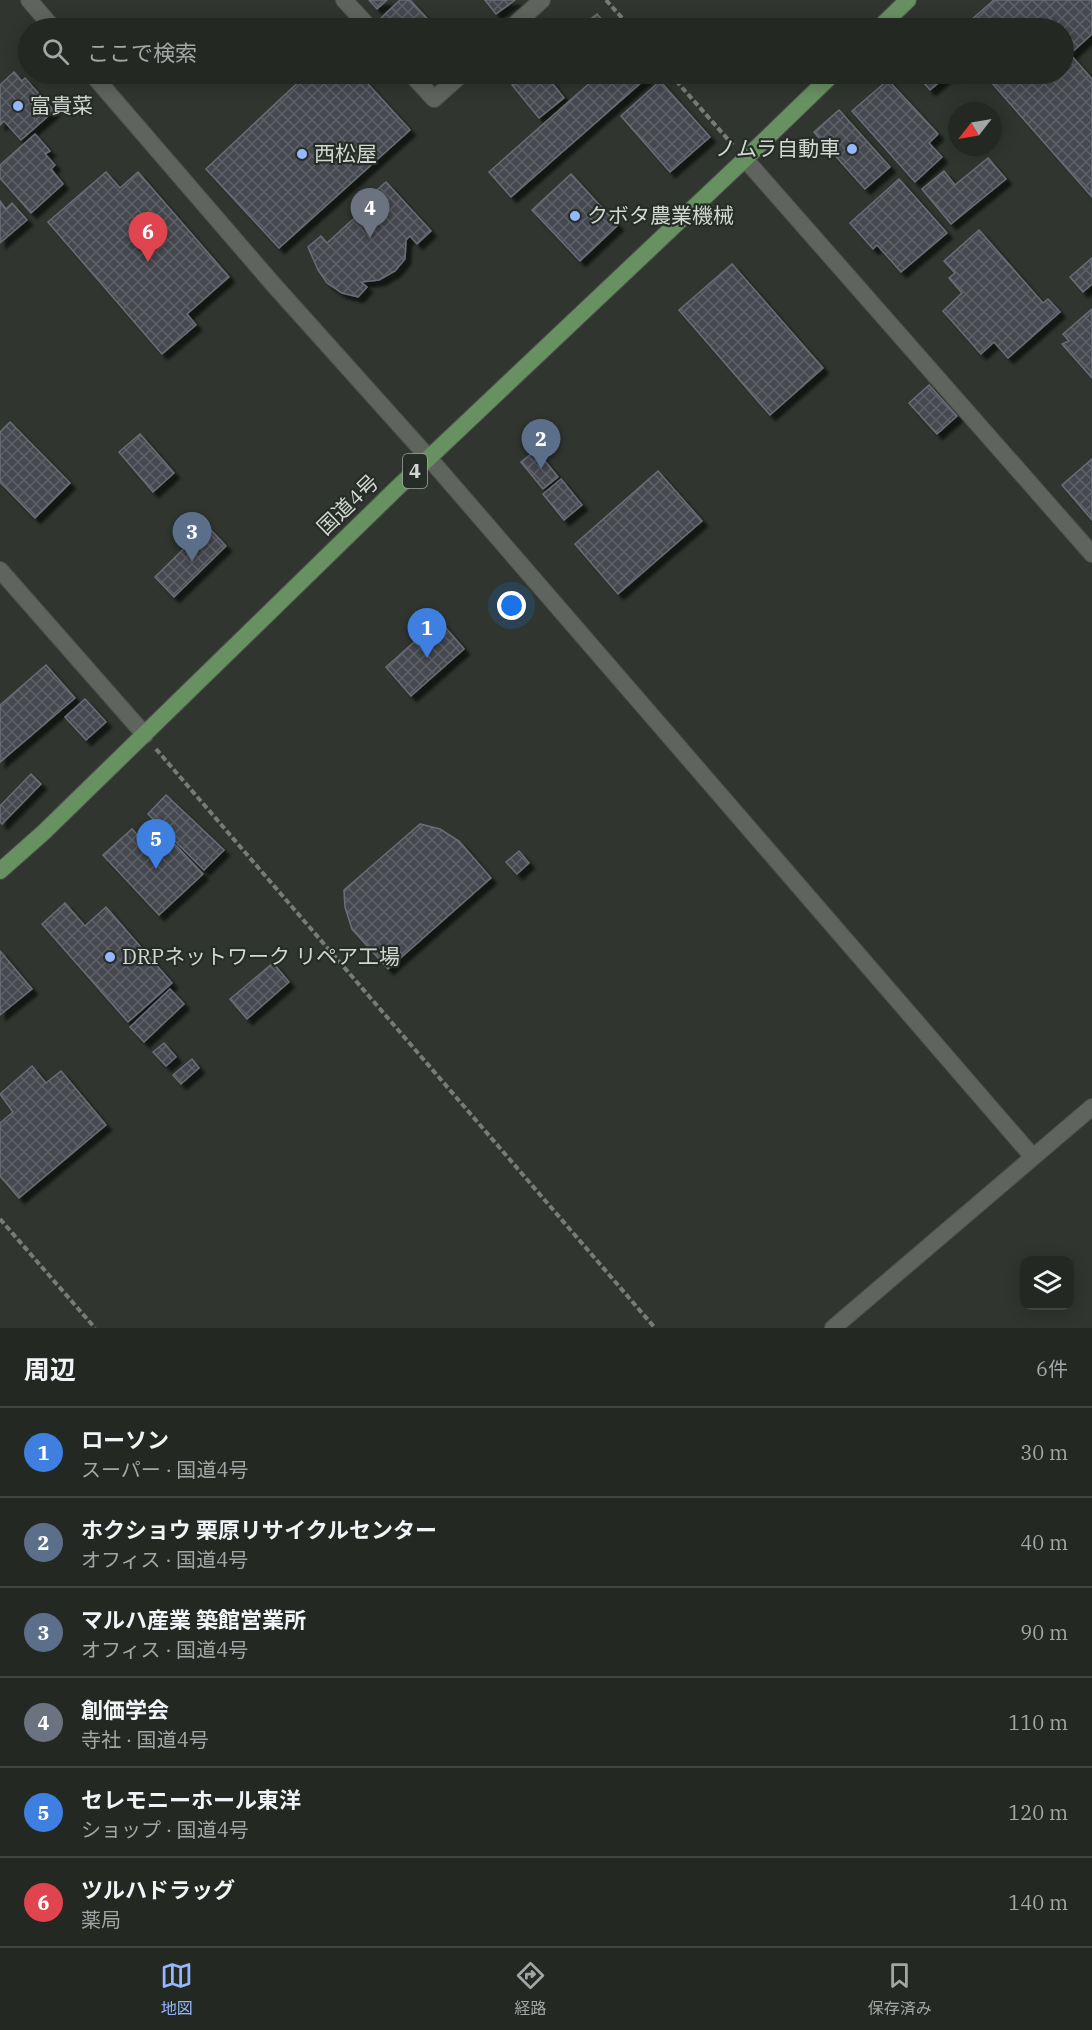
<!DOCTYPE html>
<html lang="ja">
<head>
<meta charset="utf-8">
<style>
  :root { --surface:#242823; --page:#303430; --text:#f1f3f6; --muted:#a3a6a6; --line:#414441; --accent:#94b7fd }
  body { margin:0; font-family:"IBM Plex Serif","Noto Sans JP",serif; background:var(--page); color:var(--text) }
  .controls { position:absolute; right:18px; bottom:18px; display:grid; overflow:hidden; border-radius:12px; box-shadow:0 3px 15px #0003 }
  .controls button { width:54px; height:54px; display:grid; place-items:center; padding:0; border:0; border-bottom:2px solid var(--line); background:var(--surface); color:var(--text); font:30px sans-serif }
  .compass { position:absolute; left:948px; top:102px; width:54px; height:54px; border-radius:50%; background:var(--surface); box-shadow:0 3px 15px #0003; rotate:239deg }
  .you { position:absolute; left:512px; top:606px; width:21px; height:21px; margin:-15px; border:4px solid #fff; border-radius:50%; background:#1a73e8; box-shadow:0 0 0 9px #1a73e833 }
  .badge { display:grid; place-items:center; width:39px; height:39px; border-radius:50%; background:var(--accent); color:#fff; font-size:20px; font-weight:700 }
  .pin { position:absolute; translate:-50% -50px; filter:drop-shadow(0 2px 3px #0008) }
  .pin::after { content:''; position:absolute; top:32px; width:21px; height:18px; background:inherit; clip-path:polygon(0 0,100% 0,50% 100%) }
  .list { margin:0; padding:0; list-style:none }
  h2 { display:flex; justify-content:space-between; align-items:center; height:78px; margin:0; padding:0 24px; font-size:26px }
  h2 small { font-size:20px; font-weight:400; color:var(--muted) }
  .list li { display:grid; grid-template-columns:39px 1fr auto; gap:18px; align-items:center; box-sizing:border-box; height:90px; padding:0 24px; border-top:2px solid var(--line) }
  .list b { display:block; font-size:22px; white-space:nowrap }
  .list p { margin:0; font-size:20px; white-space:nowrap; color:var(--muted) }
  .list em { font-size:20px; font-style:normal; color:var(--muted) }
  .icon { flex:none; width:33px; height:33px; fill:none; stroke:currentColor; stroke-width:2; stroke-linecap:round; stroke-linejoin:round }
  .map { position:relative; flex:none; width:1092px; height:1328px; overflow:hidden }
  .search { position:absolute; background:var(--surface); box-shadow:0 3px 15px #0003; left:18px; right:18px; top:18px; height:66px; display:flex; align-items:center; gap:15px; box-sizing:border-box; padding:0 21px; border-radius:33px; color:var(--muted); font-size:22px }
  .sheet { height:618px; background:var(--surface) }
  nav { display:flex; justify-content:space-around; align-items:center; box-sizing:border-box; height:84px; border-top:2px solid var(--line); background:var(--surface); font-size:16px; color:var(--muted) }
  nav a { display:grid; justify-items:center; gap:3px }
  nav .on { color:var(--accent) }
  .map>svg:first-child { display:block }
  .building { fill:url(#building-cross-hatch); stroke:#6a6e76; stroke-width:1.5; filter:url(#shadow) }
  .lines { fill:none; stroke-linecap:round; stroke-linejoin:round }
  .minor-casing { stroke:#4c514c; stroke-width:18 }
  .tertiary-casing { stroke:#4c514c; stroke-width:18 }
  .trunk-casing { stroke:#4c514c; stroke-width:18 }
  .path { stroke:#777c77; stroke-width:4; stroke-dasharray:6 3; stroke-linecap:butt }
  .minor { stroke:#5f655e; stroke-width:16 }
  .tertiary { stroke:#5f655e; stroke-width:16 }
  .trunk { stroke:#689162; stroke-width:16 }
  .poi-dot { fill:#94b7fd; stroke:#262c26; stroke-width:2 }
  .labels { text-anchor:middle; stroke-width:4.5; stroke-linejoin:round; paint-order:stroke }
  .shield { fill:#262c26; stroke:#9fa49f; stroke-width:1.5 }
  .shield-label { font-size:20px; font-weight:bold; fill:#d3d7d3 }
  .poi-label { font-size:21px; fill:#d3d7d3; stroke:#262c26; text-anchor:start }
  .street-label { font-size:21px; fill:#d3d7d3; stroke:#262c26 }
</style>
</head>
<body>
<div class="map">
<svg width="1092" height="1328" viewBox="0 0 1092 1328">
  <defs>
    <pattern id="building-cross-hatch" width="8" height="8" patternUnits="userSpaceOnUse" patternTransform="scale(1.5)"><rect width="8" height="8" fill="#45484f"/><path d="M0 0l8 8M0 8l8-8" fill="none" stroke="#5f6267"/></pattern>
    <filter id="shadow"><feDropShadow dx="5.5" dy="5.5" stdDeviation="1.5" flood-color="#0009"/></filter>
  </defs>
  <rect width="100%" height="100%" fill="#30362f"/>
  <g class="building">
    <polygon points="369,0 387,0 377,9"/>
    <polygon points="400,0 410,0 436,28 385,28 378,21"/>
    <polygon points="485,0 515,0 496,14"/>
    <polygon points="994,0 1092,0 1092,34 1070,54 1092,79 1092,197 984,74 1064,74 1064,28 962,28"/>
    <polygon points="597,14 609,28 579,28"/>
    <polygon points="14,72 22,81 25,78 54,111 21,140 4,121 0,125 0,85"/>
    <polygon points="307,74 359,74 410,130 279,248 206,169"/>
    <polygon points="527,74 545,74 564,98 539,118 512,85"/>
    <polygon points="600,74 651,74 511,197 489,172"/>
    <polygon points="916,74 947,74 948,75 930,90"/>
    <polygon points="888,80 938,134 929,143 942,157 915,182 852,111"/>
    <polygon points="660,81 710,137 670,172 621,116"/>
    <polygon points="839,110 890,167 865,189 814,132"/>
    <polygon points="35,134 50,151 45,154 55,165 51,169 63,184 31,213 0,178 0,165"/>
    <polygon points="988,158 1006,179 951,224 922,189 944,171 955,185"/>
    <polygon points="106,172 120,188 138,172 229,277 187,314 196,325 162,354 48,222"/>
    <polygon points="571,174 618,225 580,261 532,210"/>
    <polygon points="899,179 947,233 901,272 877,245 873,249 850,223"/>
    <polygon points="386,182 431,231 417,244 410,236 406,240 405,259 395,271 379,280 361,282 367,287 358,297 342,293 327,283 318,270 308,247 321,236 327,243 375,199 371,195"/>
    <polygon points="0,201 6,209 12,203 27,220 0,243"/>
    <polygon points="979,230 1043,303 1048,299 1060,312 1008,358 994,342 981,354 943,311 962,293 949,278 955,273 944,261"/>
    <polygon points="1092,258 1092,284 1083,292 1070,277"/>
    <polygon points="732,264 823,368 770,415 679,310"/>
    <polygon points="1092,309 1092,378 1062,344 1069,341 1063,334"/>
    <polygon points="929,385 957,416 937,434 909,403"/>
    <polygon points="10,422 70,483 35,518 0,482 0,432"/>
    <polygon points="140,434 174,473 153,492 119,452"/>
    <polygon points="536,450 558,477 543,489 521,462"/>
    <polygon points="1092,459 1092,520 1062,485"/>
    <polygon points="658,471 702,521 618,594 575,544"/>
    <polygon points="561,479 582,505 564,520 543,494"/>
    <polygon points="207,526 226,546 174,597 155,577"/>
    <polygon points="439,620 464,649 411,696 386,667"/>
    <polygon points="46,665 75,698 0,762 0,705"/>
    <polygon points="85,699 106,722 86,740 65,717"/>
    <polygon points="31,774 41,784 2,824 0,822 0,806"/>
    <polygon points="166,795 224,850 204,870 148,814"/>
    <polygon points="420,824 440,829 459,841 491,878 388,969 352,929 345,907 344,890"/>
    <polygon points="132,829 154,853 170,839 203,874 159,915 103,855"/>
    <polygon points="519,851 529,863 517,874 506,862"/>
    <polygon points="65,903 85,926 106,907 172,983 128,1022 42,924"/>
    <polygon points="0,951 32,989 0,1015"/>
    <polygon points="273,963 289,982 247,1019 230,999"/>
    <polygon points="170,989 184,1004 144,1042 130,1027"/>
    <polygon points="164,1043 176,1057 166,1066 153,1052"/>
    <polygon points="192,1059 199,1068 181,1084 173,1075"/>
    <polygon points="32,1066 46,1083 61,1071 106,1125 19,1198 0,1176 0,1123 13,1112 0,1094"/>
  </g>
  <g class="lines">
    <defs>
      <g id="minor">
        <polyline points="344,0 370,28"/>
        <polyline points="511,28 542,0"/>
        <polyline points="411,74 434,99 462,74"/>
        <polyline points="745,159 1092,554"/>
        <polyline points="0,570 145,735"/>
        <polyline points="833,1328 1092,1107"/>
      </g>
      <g id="tertiary">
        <polyline points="29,0 53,28"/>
        <polyline points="92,74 273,284 429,458 1033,1157"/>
      </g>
      <g id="trunk">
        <polyline points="879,28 908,0"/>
        <polyline points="0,871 44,832 397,488 745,159 833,74"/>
      </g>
    </defs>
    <use href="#minor" class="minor-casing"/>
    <use href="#tertiary" class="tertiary-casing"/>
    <use href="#trunk" class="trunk-casing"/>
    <g class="path">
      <polyline points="606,0 631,28"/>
      <polyline points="670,74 733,145"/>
      <polyline points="156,749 655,1328"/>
      <polyline points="0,1219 95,1328"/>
    </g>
    <use href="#minor" class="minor"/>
    <use href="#tertiary" class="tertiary"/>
    <use href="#trunk" class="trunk"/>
  </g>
  <g class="poi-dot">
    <circle cx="18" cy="106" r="6"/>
    <circle cx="852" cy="149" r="6"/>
    <circle cx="302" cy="154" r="6"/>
    <circle cx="575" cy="216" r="6"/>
    <circle cx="110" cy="957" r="6"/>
  </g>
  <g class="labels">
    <rect class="shield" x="403" y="454" width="24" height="34" rx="4.5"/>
    <g class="shield-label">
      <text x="415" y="478">4</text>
    </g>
    <g class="poi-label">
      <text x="30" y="113">富貴菜</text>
      <text x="840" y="156" text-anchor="end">ノムラ自動車</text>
      <text x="314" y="161">西松屋</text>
      <text x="587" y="223">クボタ農業機械</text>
      <text x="122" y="964">DRPネットワーク リペア工場</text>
    </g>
    <g class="street-label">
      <text transform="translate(348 505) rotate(-44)" y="7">国道4号</text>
    </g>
  </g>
</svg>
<div class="controls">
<button><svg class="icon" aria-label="layers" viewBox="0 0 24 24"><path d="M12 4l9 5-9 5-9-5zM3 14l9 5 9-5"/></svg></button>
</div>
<svg class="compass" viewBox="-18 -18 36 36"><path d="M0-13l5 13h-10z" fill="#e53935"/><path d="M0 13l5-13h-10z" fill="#a3a6a6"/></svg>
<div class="you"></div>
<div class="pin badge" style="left:427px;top:658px;background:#3f7fe0">1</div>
<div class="pin badge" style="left:541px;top:469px;background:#5c6f8a">2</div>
<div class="pin badge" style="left:192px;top:562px;background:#5c6f8a">3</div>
<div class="pin badge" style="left:370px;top:238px;background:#6b7280">4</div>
<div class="pin badge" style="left:156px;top:869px;background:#3f7fe0">5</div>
<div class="pin badge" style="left:148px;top:262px;background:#e0444e">6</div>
<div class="search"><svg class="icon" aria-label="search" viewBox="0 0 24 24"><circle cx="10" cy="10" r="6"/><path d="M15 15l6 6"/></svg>ここで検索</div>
</div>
<section class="sheet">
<h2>周辺<small>6件</small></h2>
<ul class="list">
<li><span class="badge" style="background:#3f7fe0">1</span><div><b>ローソン</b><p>スーパー · 国道4号</p></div><em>30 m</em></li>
<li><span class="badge" style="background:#5c6f8a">2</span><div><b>ホクショウ 栗原リサイクルセンター</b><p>オフィス · 国道4号</p></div><em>40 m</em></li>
<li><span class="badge" style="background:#5c6f8a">3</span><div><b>マルハ産業 築館営業所</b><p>オフィス · 国道4号</p></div><em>90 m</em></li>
<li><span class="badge" style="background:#6b7280">4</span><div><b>創価学会</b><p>寺社 · 国道4号</p></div><em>110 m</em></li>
<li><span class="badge" style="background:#3f7fe0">5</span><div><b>セレモニーホール東洋</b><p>ショップ · 国道4号</p></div><em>120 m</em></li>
<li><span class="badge" style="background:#e0444e">6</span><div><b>ツルハドラッグ</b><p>薬局</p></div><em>140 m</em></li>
</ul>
</section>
<nav>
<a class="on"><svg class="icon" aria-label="map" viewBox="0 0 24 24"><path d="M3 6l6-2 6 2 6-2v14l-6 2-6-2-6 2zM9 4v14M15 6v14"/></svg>地図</a>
<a><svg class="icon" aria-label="directions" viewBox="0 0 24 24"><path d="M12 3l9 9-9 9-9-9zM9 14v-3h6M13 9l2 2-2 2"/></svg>経路</a>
<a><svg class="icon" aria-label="saved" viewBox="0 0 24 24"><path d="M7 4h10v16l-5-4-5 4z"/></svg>保存済み</a>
</nav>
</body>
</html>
